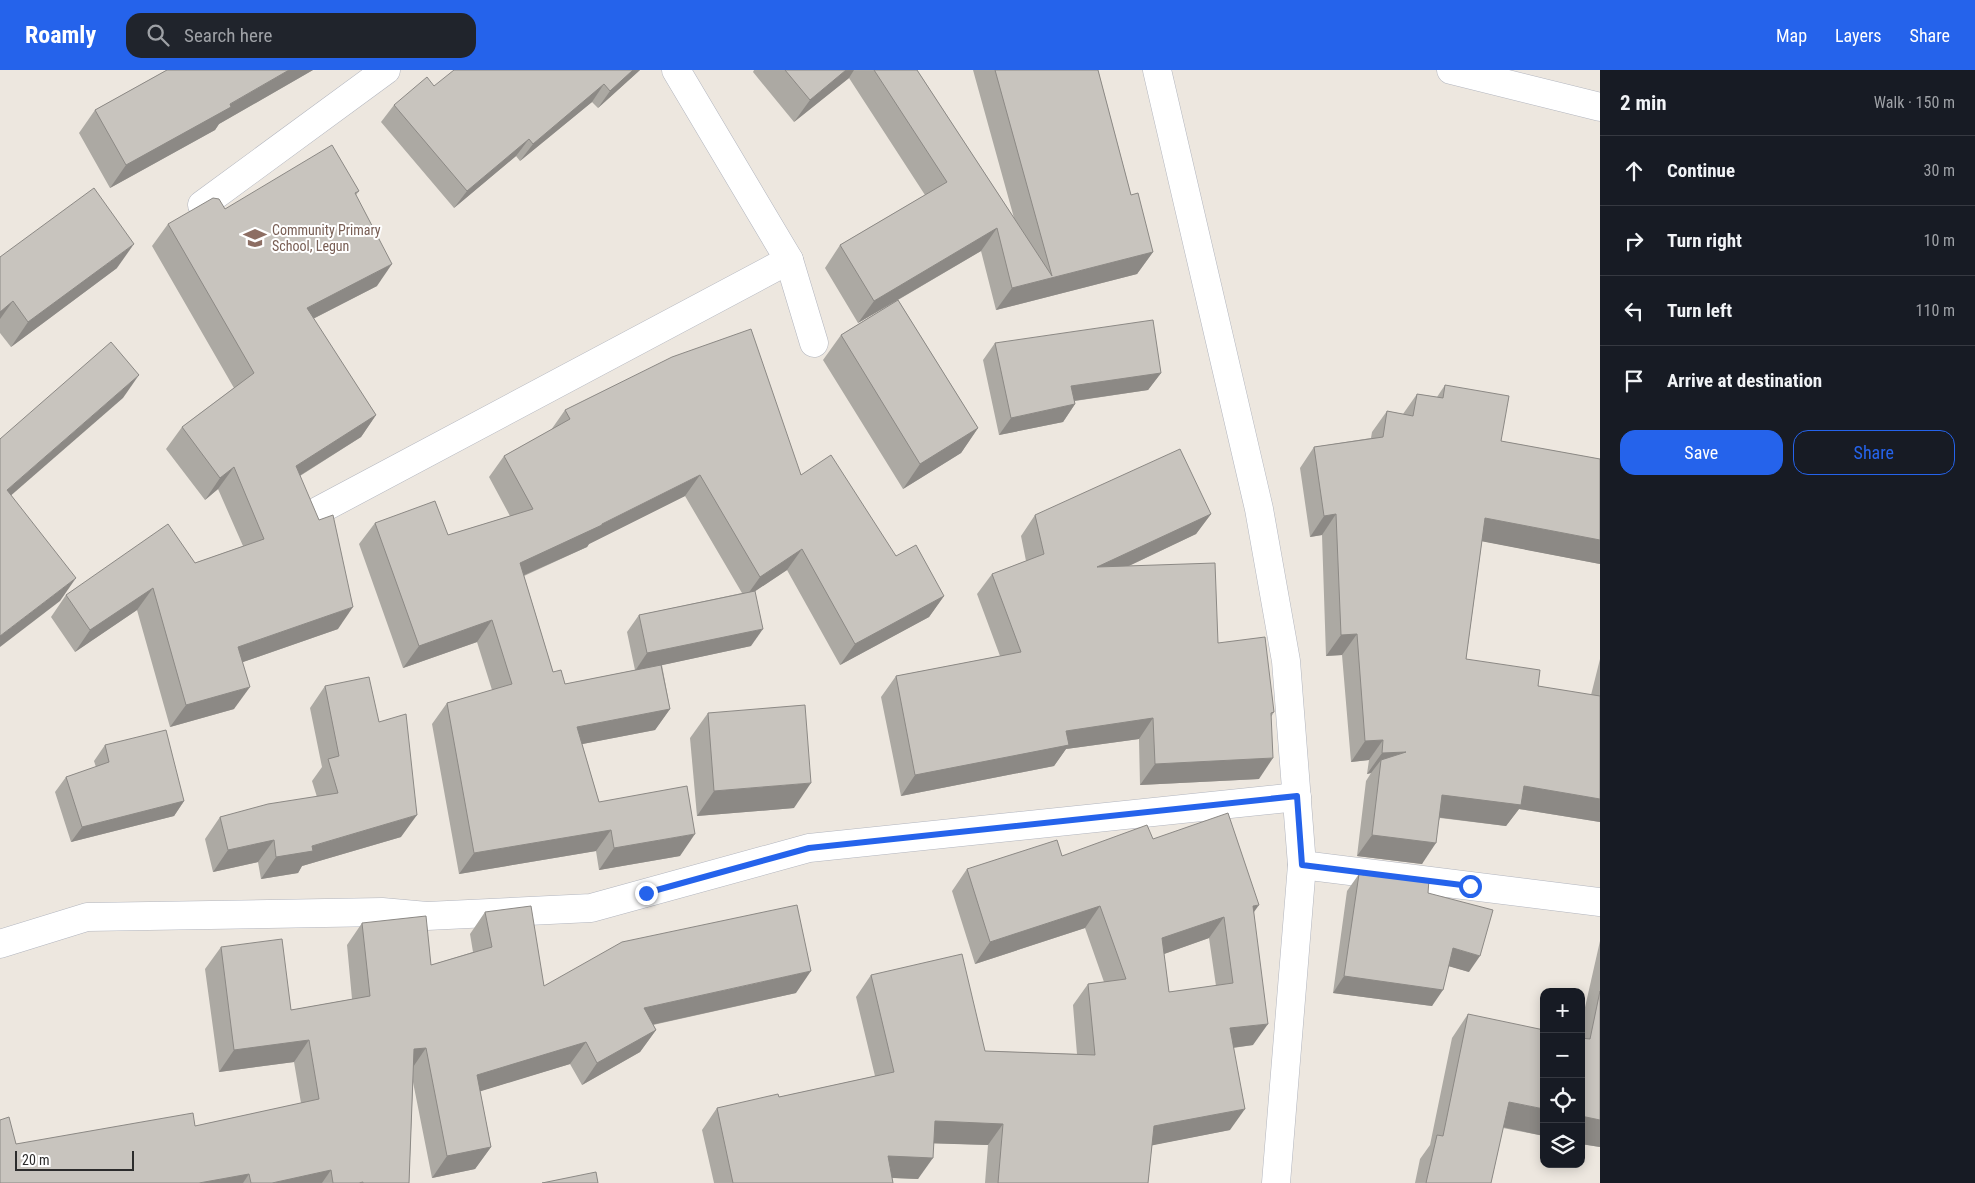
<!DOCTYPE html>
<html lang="en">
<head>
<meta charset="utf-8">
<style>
  :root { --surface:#171b24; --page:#20242c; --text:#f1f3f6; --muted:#9ea1a6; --line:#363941; --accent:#2563eb }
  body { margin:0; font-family:"Roboto Condensed",sans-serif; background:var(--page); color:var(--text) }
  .controls { position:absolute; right:15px; bottom:15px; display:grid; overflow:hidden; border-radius:10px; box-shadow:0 2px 12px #0003 }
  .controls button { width:45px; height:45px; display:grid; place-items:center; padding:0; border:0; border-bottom:1px solid var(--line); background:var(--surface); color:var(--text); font:25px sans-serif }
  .scale { position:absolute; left:15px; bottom:12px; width:119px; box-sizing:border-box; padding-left:5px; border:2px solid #2c2c2c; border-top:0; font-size:14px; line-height:18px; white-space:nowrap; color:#2c2c2c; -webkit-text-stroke:4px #fff; paint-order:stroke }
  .stop { position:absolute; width:15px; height:15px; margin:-11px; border:4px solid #2563eb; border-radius:50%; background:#fff }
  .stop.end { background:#2563eb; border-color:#fff; box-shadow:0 1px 5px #0008 }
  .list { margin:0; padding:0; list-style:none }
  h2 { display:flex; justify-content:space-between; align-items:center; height:65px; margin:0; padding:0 20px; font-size:21px }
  h2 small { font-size:16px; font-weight:400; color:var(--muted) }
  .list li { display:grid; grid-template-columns:32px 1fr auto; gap:15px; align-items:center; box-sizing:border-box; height:70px; padding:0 20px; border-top:1px solid var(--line) }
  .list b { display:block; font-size:19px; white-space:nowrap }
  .list em { font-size:16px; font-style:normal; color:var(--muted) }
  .actions { display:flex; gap:10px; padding:15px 20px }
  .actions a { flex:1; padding:11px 0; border:1px solid var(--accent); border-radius:15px; text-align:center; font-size:18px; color:var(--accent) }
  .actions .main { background:var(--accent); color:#fff }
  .icon { flex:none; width:28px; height:28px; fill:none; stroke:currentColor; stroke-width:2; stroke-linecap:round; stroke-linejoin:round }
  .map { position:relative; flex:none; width:1600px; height:1113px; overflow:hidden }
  header { display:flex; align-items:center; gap:30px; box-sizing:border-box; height:70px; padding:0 25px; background:var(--accent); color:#fff }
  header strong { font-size:24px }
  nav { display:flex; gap:28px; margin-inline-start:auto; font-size:18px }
  .search { width:350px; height:45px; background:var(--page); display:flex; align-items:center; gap:12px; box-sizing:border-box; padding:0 18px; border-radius:15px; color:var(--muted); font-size:19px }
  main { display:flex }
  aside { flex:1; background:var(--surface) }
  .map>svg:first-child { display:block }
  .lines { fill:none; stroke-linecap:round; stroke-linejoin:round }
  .minor-casing { stroke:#b2b5be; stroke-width:29 }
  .minor { stroke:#fff; stroke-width:28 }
  .wall { fill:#aca9a3; fill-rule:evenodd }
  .shaded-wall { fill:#8c8985 }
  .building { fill:#c8c4be; stroke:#8c8985; fill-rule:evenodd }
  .route { stroke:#2563eb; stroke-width:6 }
  .labels { text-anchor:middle; stroke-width:4; stroke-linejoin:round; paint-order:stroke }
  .education-label { font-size:14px; fill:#785e54; stroke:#fff; text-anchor:start }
</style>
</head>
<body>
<header>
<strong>Roamly</strong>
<div class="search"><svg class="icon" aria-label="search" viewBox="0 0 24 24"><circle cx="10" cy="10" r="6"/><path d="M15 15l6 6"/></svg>Search here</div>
<nav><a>Map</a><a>Layers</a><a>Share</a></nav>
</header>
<main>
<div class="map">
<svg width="1600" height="1113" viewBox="0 0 1600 1113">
  <rect width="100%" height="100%" fill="#ede7df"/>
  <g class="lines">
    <defs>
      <g id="minor">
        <polyline points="676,0 789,190 814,273"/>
        <polyline points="1157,0 1259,439 1286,591 1302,795 1276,1113"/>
        <polyline points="1451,0 1600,37"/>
        <polyline points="202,135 386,0"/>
        <polyline points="312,444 789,190"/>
        <polyline points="1302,795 1600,832"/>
        <polyline points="0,874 87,847 382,842 427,846 591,838 809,778 1297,727"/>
      </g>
    </defs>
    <use href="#minor" class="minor-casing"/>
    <use href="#minor" class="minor"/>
  </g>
  <g class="wall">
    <polygon points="167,0 313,0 219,54 215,60 110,118 79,63 95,40"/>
    <polygon points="640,0 598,38 592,32 520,91 516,86 454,138 381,52 394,35 434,16"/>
    <polygon points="754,0 917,0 1014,148 973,0 1098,0 1131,125 1153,182 1137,204 996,240 981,181 898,230 978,358 961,383 903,419 823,290 841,265 896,231 858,253 825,198 840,175 925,125 849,8 794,52 753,2"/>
    <polygon points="359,121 356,125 377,216 313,249 376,345 361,367 300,406 338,559 243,592 234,639 170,657 137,540 75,582 51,547 66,525 195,493 243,476 218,419 205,430 166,379 182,357 234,318 152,176 168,154 225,139"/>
    <polygon points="0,187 117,198 11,277 0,263"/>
    <polygon points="995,273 1161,303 1148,320 1075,331 1075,334 1063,352 999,365 983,290"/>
    <polygon points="1445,315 1501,371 1600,389 1600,494 1482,471 1466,589 1538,616 1591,625 1600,589 1600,752 1519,739 1506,756 1440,748 1422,794 1357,786 1366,711 1371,703 1367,704 1369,690 1351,692 1342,585 1326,586 1322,465 1310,467 1300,398 1314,377 1371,368 1372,362 1387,341 1403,344 1417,324 1437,327"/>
    <path d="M565 340 801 405 944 526 929 547 840 595 787 500 755 521 751 576 662 595 670 639 655 660 582 674 599 732 680 786 599 800 596 781 459 804 432 654 447 633 492 620 477 572 403 598 359 474 375 453 448 465 510 446 489 407 504 386 551 360ZM685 426 742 523 639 545 627 562 635 600 565 614 553 602 524 506 587 477 589 474Z"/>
    <polygon points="1211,444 1196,464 1129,496 1218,573 1274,642 1271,647 1259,709 1140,715 1139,669 1066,679 1054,696 901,726 881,627 896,606 1000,586 977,524 992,504 1026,491 1021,466 1035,445"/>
    <polygon points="325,616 401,767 302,796 298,803 261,809 258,792 213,802 205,769 220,747 317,727 312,711 322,697 310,638"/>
    <polygon points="708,643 794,738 697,746 690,668"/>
    <polygon points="105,675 184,731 174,746 71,772 55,722 66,707 96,697 94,691"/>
    <path d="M1153 769 1254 842 1253 975 1233 978 1230 1060 1152 1075 1148 1113H985L988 1075 934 1073 918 1109 892 1108 893 1113H714L702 1060 717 1038 779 1027 875 1006 856 927 871 905 985 981 1077 984 1073 935 1088 914 1104 912 1085 858 975 894 952 821 967 799 1062 786ZM1209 868 1216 916 1169 922 1164 884Z"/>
    <polygon points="1364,801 1428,823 1469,902 1449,896 1432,936 1333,923 1347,821 1359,804 1362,805"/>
    <polygon points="485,842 544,916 796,923 653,955 656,960 640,982 582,1015 570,994 480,1021 491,1077 475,1099 432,1108 413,1012 409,1113 0,1113 16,1074 195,1056 301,1033 294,992 219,1002 205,899 221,877 291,940 352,929 347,875 362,853 431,895 473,882 470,864"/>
    <polygon points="1600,871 1600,1077 1581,1074 1581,955"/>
    <polygon points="1468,944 1544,1066 1503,1058 1491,1113 1415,1113 1420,1089 1430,1075 1452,968"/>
  </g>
  <g class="shaded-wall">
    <polygon points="289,0 313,0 219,54 215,60 110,118 126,95"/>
    <polygon points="633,0 640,0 598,38 610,21"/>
    <polygon points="846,0 854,0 849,8 794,52 810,30"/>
    <polygon points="604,14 592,32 520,91 533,74"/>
    <polygon points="529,69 516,86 454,138 467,121"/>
    <polygon points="997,158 981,181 858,253 874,231"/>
    <polygon points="134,174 117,198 11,277 28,252"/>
    <polygon points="1153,182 1137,204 996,240 1012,218"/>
    <polygon points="392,194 377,216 291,260 307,238"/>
    <polygon points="13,231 0,249 0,242"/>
    <polygon points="1161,303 1148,320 1059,333 1071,316"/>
    <polygon points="139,305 123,328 0,435 7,420"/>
    <polygon points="1075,334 1063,352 999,365 1011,348"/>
    <polygon points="376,345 361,367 280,418 296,396"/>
    <polygon points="978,358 961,383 903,419 920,394"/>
    <polygon points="234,397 218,419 205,430 220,408"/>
    <polygon points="700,405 685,426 589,474 587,477 504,514 520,493 602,454"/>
    <polygon points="1211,444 1196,464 1082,518 1097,497"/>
    <polygon points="1336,444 1322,465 1310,467 1324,446"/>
    <polygon points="1485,448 1600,470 1600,494 1470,469"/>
    <polygon points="802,479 787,500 745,528 760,507"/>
    <polygon points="76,508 60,531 0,577 0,566"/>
    <polygon points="153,518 137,540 75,582 90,560"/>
    <polygon points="944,526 929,547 840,595 855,574"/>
    <polygon points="353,537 338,559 223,599 238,577"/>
    <polygon points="492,550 477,572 403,598 419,576"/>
    <polygon points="763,559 751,576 635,601 647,583"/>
    <polygon points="1357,564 1342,585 1326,586 1341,565"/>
    <polygon points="250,617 234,639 170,657 186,635"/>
    <polygon points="670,639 655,660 562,678 577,657"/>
    <polygon points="1153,648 1139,669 1066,679 1054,696 901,726 915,705 1066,661"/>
    <polygon points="1383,670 1369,690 1351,692 1365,671"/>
    <polygon points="1406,682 1381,690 1371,703 1367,704 1382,683"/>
    <polygon points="1273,688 1259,709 1140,715 1155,694"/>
    <polygon points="811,713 794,738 697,746 714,721"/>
    <polygon points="1524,716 1600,729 1600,752 1519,739 1506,756 1428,746 1442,725"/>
    <polygon points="184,731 174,746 71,772 82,757"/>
    <polygon points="417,745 401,767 302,796 298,803 261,809 276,787"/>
    <polygon points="611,760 596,781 459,804 474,783"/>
    <polygon points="695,764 680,786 599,800 614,778"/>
    <polygon points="1372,765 1436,773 1422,794 1357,786"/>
    <polygon points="274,770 258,792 213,802 228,780"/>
    <polygon points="1259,835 1244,856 1253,836"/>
    <polygon points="1100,836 1085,858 975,894 990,872"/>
    <polygon points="1224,847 1209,868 1147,890 1162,868"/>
    <polygon points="1453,878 1480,886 1469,902 1441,894"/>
    <polygon points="811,901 796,923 628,960 644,938"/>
    <polygon points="1344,906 1443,920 1432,936 1333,923"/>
    <polygon points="1268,954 1253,975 1215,980 1230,958"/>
    <polygon points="656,960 640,982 582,1015 597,993"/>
    <polygon points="309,970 294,992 219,1002 234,980"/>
    <polygon points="586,972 570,994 462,1027 477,1005"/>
    <polygon points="426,978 411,1000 414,979"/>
    <polygon points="1509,1032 1544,1039 1544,1066 1493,1055"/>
    <polygon points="1245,1039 1230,1060 1139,1078 1154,1056"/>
    <polygon points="1581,1046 1600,1050 1600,1077 1581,1074"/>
    <polygon points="935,1051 1003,1054 988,1075 920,1073"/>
    <polygon points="491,1077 475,1099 432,1108 447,1086"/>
    <polygon points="888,1086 933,1088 918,1109 873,1107"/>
    <polygon points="331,1100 322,1113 272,1113"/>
    <polygon points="249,1104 243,1113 199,1113"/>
  </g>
  <g class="building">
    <polygon points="167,0 289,0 230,34 231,37 126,95 95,40"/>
    <polygon points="454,0 633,0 610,21 604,14 533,74 529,69 467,121 394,35 427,7 434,16"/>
    <polygon points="785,0 846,0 810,30"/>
    <polygon points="874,0 917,0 1052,206 995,0 1098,0 1131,125 1138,123 1153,182 1012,218 997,158 874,231 840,175 947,112"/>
    <polygon points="332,75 359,121 355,123 392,194 307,238 376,345 296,396 319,450 333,445 353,537 238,577 250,617 186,635 153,518 90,560 66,525 168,454 195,493 264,469 234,397 220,408 182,357 254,303 168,154 213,128 219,129 225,139"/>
    <polygon points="94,118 134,174 28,252 13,231 0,242 0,187"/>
    <polygon points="898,230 978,358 920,394 841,265"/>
    <polygon points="1153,250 1161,303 1071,316 1075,334 1011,348 995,273"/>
    <polygon points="751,259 801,405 831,385 896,486 916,475 944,526 855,574 802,479 760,507 700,405 602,454 602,455 520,493 553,602 561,600 565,614 661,595 670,639 577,657 599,732 687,716 695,764 614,778 611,760 474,783 447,633 512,614 492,550 419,576 375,453 435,431 448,465 533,439 504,386 570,349 565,340 672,287"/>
    <polygon points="111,272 139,305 7,420 76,508 0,566 0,369"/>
    <polygon points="1445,315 1509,326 1501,371 1600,389 1600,470 1485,448 1466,589 1540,600 1538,616 1600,626 1600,729 1524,716 1521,735 1442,725 1436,773 1372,765 1381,690 1406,682 1382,683 1383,670 1365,671 1357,564 1341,565 1336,444 1324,446 1314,377 1383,367 1387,341 1413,346 1417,324 1443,328"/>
    <polygon points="1180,379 1211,444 1097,497 1215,493 1218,573 1265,567 1274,642 1271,643 1273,688 1155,694 1153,648 1066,661 1069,675 915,705 896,606 1021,582 992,504 1044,484 1035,445"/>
    <polygon points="755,521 763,559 647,583 639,545"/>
    <polygon points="369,607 379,652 406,644 417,745 312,776 313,781 276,787 274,770 228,780 220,747 268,734 338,723 328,689 339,686 325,616"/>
    <polygon points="805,635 811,713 714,721 708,643"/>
    <polygon points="166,660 184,731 82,757 66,707 109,692 105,675"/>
    <path d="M1228 743 1259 835 1253 836 1268 954 1230 958 1245 1039 1154 1056 1148 1113H998L1003 1054 935 1051 933 1088 888 1086 893 1113H733L717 1038 778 1024 779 1027 894 1002 871 905 962 884 985 981 1095 985 1088 914 1126 909 1100 836 990 872 967 799 1057 770 1062 786 1147 755 1153 769ZM1224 847 1233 913 1169 922 1162 868Z"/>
    <polygon points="1364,801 1429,809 1428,823 1493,840 1480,886 1453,878 1443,920 1344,906 1359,804 1364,805"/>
    <polygon points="797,835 811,901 644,938 656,960 597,993 586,972 477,1005 491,1077 447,1086 426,978 414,979 409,1113 363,1113 363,1112 359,1113 333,1113 331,1100 272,1113 251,1113 249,1104 199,1113 0,1113 0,1050 9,1047 16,1074 193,1043 195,1056 319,1029 309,970 234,980 221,877 282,869 291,940 370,926 362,853 426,846 431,895 492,877 485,842 531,836 544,916 622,872"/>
    <polygon points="1600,921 1600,1050 1581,1046 1581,968 1590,969"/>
    <polygon points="1468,944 1544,960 1544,1039 1509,1032 1491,1113 1426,1113 1437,1065 1443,1066"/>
    <polygon points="596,1102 598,1113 542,1113"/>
  </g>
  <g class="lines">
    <polyline class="route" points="646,823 809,778 1297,726 1302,795 1470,816"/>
  </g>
  <defs>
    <symbol id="school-bare" viewBox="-9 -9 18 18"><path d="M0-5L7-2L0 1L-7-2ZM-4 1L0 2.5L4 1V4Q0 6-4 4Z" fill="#8d6e63" stroke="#fff" stroke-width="2.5" paint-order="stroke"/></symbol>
  </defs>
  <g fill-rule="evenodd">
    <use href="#school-bare" x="239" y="152" width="32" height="32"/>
  </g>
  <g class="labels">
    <g class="education-label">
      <text x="272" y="165">Community Primary<tspan x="272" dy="16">School, Legun</tspan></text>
    </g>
  </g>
</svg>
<div class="controls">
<button>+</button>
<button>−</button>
<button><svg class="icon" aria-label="locate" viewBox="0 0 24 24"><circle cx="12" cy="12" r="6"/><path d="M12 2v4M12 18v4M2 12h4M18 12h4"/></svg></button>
<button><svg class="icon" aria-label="layers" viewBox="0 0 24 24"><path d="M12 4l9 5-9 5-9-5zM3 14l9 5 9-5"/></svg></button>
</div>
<div class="scale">20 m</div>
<div class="stop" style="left:1470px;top:816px"></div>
<div class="stop end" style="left:646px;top:823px"></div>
</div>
<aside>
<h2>2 min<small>Walk · 150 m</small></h2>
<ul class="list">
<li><svg class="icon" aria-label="ahead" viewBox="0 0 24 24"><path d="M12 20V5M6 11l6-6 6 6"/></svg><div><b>Continue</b></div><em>30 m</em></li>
<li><svg class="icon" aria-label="right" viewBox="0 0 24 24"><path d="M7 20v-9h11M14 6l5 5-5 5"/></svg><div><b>Turn right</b></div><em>10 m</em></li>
<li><svg class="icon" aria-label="left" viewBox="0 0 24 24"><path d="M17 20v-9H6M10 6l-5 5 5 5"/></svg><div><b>Turn left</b></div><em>110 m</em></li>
<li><svg class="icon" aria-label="arrive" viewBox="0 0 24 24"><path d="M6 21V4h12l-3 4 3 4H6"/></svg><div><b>Arrive at destination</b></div></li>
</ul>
<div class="actions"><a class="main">Save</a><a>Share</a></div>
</aside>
</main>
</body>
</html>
